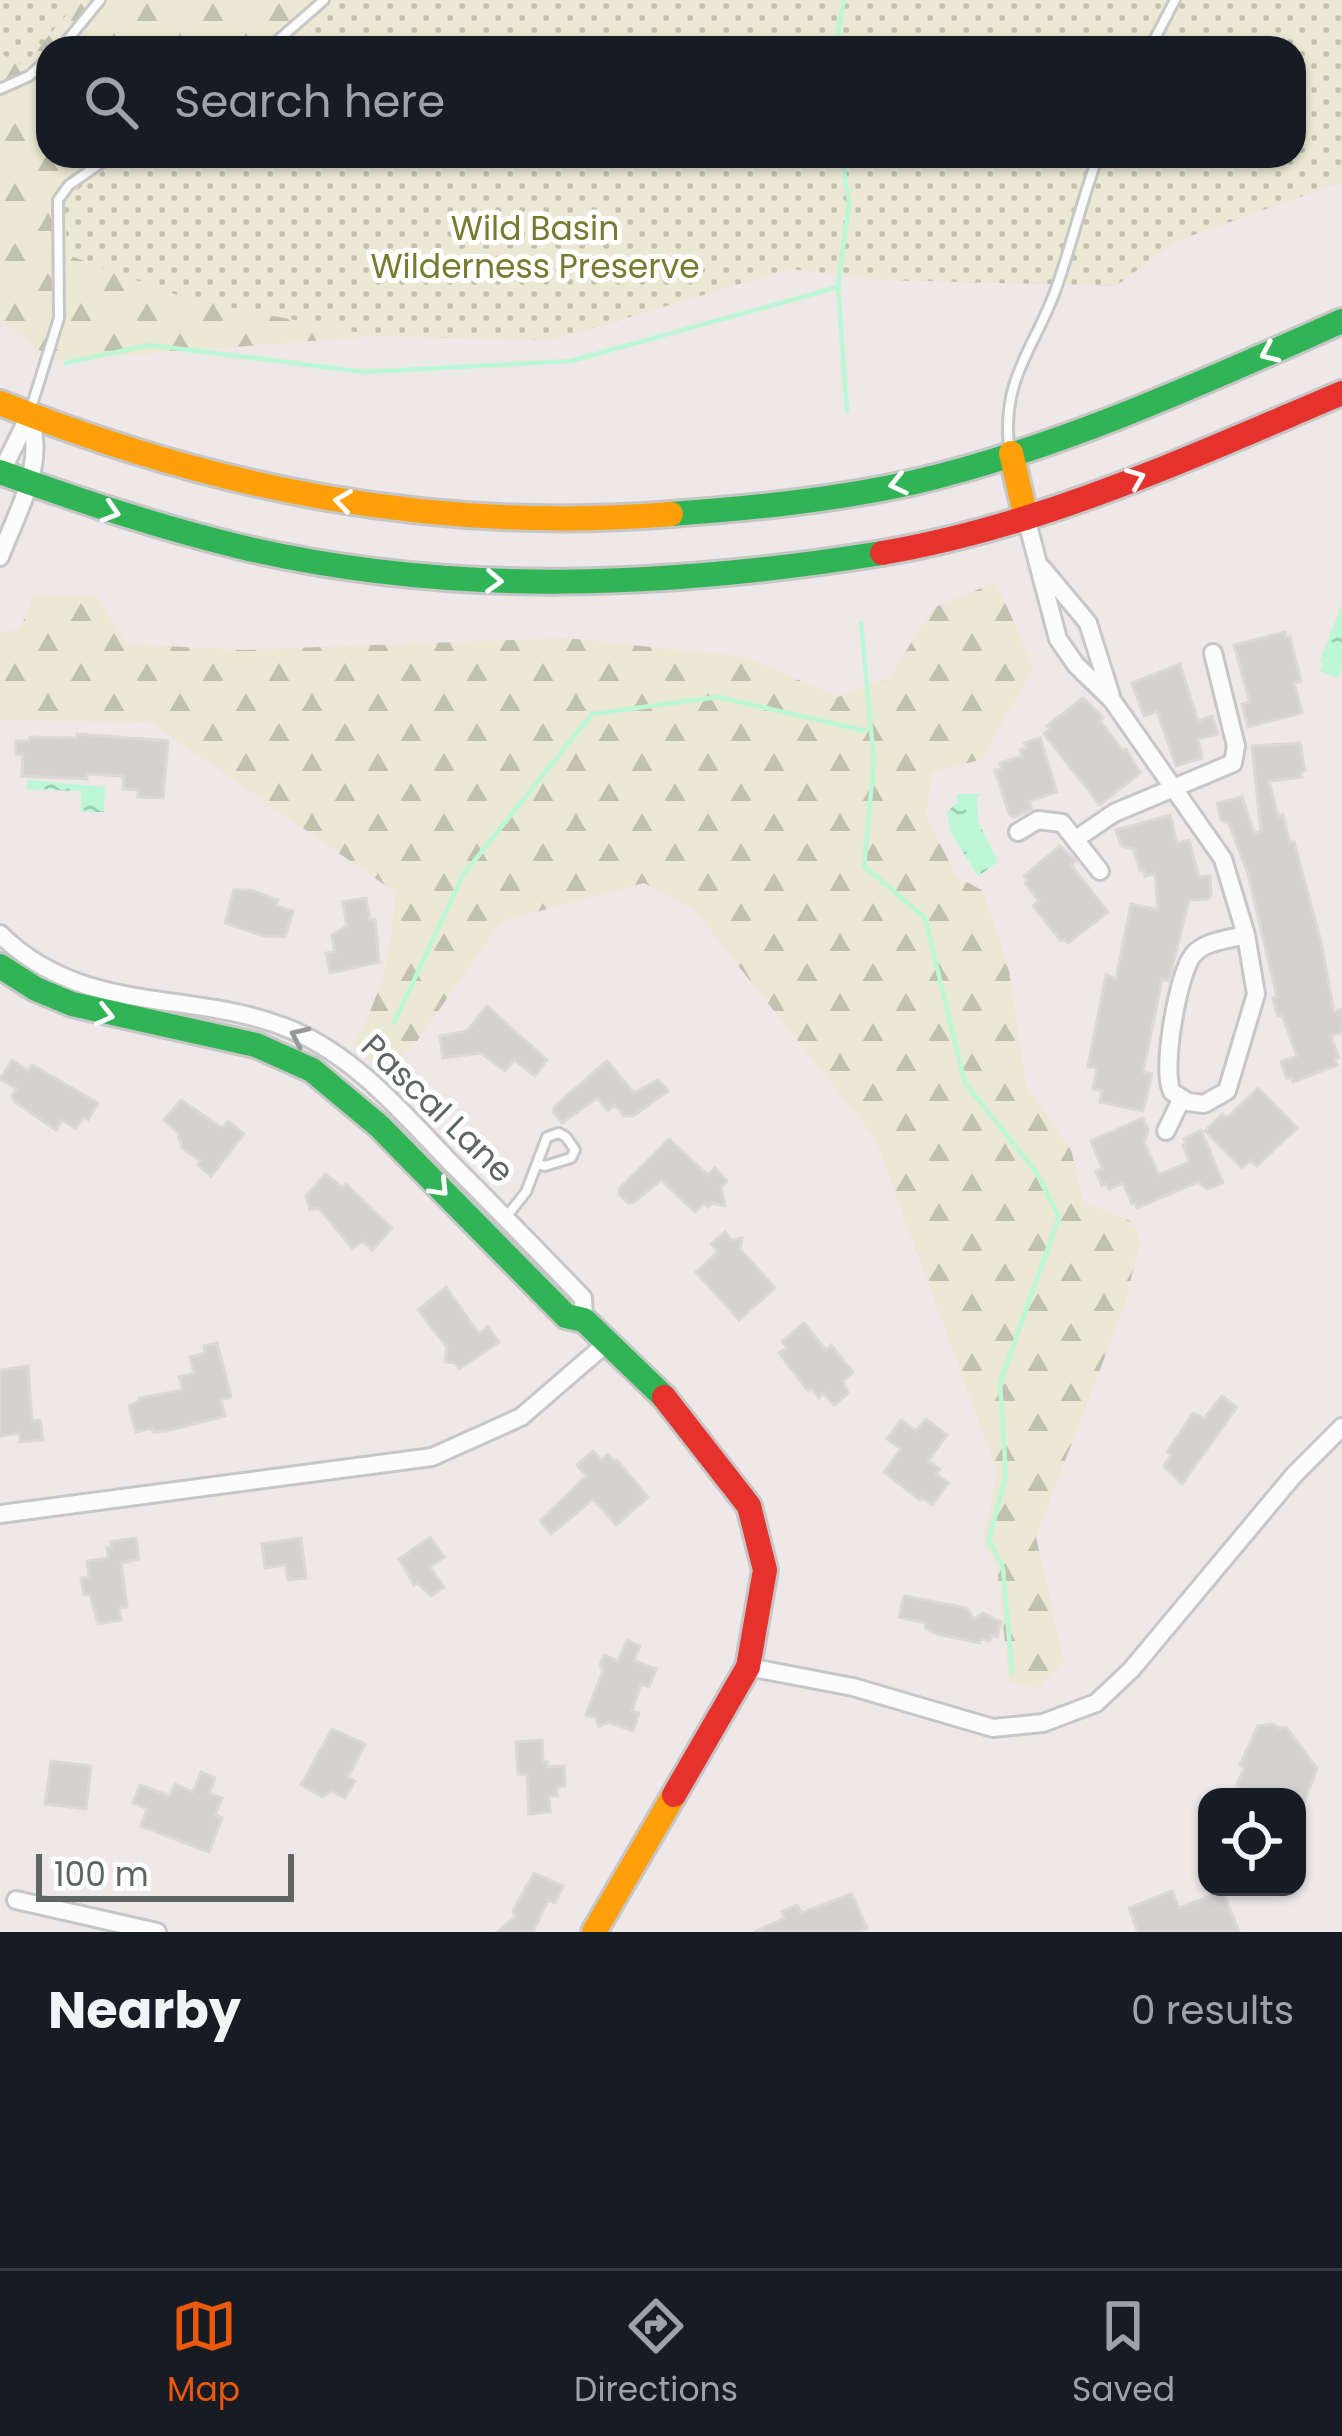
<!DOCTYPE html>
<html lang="en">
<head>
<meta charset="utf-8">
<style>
  :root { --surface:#171b24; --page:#242831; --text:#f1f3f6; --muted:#9ea1a6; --line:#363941; --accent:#ea580c }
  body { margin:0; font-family:Poppins,sans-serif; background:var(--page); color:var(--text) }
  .controls { position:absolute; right:36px; bottom:36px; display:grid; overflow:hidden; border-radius:24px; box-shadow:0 3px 9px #0004 }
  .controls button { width:108px; height:108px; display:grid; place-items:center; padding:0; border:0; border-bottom:3px solid var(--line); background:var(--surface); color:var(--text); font:60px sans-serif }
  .scale { position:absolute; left:36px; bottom:30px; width:258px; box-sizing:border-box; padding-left:12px; border:6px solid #5d6662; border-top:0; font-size:33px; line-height:42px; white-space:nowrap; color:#5d6662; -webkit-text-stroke:9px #fff; paint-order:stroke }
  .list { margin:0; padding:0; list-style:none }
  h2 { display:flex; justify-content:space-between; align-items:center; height:156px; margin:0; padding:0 48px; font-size:51px }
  h2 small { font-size:39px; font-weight:400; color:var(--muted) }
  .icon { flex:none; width:66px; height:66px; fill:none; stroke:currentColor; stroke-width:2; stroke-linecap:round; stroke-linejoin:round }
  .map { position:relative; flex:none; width:1342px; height:1932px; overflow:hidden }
  .search { position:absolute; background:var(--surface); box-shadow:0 3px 9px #0004; left:36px; right:36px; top:36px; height:132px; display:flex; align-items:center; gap:30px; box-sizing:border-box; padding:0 42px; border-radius:36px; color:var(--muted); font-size:45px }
  .sheet { height:336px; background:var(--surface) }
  nav { display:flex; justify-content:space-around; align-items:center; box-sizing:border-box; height:168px; border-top:3px solid var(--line); background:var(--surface); font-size:33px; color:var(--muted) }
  nav a { display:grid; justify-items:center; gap:6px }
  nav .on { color:var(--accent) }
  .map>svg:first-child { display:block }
  .forest { fill:url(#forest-firs); fill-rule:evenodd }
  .park { fill:url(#park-dots) }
  .water { fill:url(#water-ripples) }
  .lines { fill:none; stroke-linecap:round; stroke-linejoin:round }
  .stream { stroke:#bcf8d5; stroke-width:4.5 }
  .building { fill:#d4d1d1; stroke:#ddd8d8; stroke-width:3 }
  .lane-casing { stroke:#c8c7c7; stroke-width:14 }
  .street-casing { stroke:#c8c7c7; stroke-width:22 }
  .fast-casing { stroke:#c7c6c6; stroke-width:30 }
  .slow-casing { stroke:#c7c6c6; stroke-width:30 }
  .jam-casing { stroke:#c7c6c6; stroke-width:30 }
  .lane { stroke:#fcfcfc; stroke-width:8 }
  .street { stroke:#fcfcfc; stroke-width:16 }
  .fast { stroke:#30b455; stroke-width:24 }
  .slow { stroke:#ff9f0a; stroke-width:24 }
  .jam { stroke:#e5322d; stroke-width:24 }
  .oneway { stroke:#fff }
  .oneway2 { stroke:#959a98 }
  .labels { text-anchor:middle; stroke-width:10; stroke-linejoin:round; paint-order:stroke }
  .park-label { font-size:33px; fill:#777a30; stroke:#fff }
  .street-label { font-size:33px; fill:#5d6662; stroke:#fff }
</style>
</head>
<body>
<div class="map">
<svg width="1342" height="1932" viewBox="0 0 1342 1932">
  <defs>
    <pattern id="forest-firs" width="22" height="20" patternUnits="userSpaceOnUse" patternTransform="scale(3)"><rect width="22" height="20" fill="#ebe8d4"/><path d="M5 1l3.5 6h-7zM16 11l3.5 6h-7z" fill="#c2c0af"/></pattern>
    <pattern id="park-dots" width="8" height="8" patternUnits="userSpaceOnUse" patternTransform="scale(3)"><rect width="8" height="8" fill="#ebe8d4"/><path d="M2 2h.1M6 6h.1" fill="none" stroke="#c2c0af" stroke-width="1.8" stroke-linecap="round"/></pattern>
    <pattern id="water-ripples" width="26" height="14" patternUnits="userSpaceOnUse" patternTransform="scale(3)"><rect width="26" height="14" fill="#bcf8d5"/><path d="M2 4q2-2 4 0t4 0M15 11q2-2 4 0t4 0" fill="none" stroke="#9ccdb0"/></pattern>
  </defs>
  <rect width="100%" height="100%" fill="#eee8e9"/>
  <g class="forest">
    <path d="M0 0H1342V182L1176 241 1116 286 888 280 790 269 552 340 375 336 54 361 0 320ZM48 48H1294V156H48Z"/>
    <path d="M996 582 1034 668 982 759 932 773 926 814 956 876 983 891 1008 964 1026 1085 1071 1150 1084 1202 1133 1222 1140 1241 1125 1304 1036 1537 1064 1661 1037 1688 1009 1681 997 1567 983 1540 997 1472 875 1138 693 909 644 883 502 921 417 1041 387 1073 352 1047C383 992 391 954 395 892L150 722 0 720V633L20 629 34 595H96L127 644 239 650 566 638 745 657 838 697 889 678 933 608Z"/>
  </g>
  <g class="park">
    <polygon points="0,0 79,0 23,66 0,53"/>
    <polygon points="344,0 1342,0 1342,182 1176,241 1116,286 888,280 790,269 552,340 375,336 188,299 68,255 63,201 122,156 1294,156 1294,48 282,48"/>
  </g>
  <g class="water">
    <polygon points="1342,604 1342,669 1337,678 1320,671 1323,664 1320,661"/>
    <polygon points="27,780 105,787 104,812 81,812 81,791 27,789"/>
    <polygon points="957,794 981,794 977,798 978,822 998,862 978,876 951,833 947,812 958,802"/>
  </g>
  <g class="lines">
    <g class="stream">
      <polyline points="835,48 844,0"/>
      <polyline points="838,287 847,411"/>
      <polyline points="66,363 149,345 365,372 571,361 838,287 849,203 842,156"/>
      <polyline points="861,623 874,761 864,866 925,918 965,1083 1036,1172 1059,1217 1000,1383 1006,1475 989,1540 1003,1568 1012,1672"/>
      <polyline points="394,1023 463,875 592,714 718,697 866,731"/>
    </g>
  </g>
  <g class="building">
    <polygon points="1285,632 1286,638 1290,637 1301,681 1294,683 1302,713 1248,727 1242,704 1250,702 1234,645"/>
    <polygon points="1180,664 1198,721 1212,716 1218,734 1198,739 1202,758 1176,766 1157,711 1144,716 1132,683"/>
    <polygon points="1083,698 1103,718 1100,721 1123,751 1126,749 1140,773 1100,805 1044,734 1050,729 1047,726"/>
    <polygon points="77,734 168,741 163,798 138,797 138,790 123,789 123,776 87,774 87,779 22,776 23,754 16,754 16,741 29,741 30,737 77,738"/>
    <polygon points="1040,738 1057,792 1029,801 1032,809 1014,817 1009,814 995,770 1001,769 1000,763 1022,756 1020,750 1026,748 1024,743"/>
    <polygon points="1300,743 1305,771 1301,772 1302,777 1269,781 1278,817 1283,815 1290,843 1294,842 1321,942 1334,1012 1342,1009 1342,1032 1331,1036 1339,1058 1335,1059 1337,1065 1293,1082 1291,1077 1287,1079 1281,1062 1297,1056 1282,1015 1278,1016 1273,998 1277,997 1248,874 1229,823 1221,820 1217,803 1242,797 1254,833 1261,832 1252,746"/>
    <polygon points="1170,815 1177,843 1189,840 1199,877 1210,876 1211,895 1208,899 1189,900 1169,981 1162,979 1143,1072 1152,1074 1143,1111 1100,1102 1102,1091 1093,1089 1097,1068 1088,1066 1106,975 1116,978 1131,904 1158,910 1155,873 1145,876 1144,870 1140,871 1134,849 1121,846 1116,830"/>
    <polygon points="1060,846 1076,861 1071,865 1108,912 1068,943 1064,939 1061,941 1033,906 1039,901 1025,883 1028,880 1024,876"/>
    <polygon points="234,890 250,890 278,900 276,906 293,911 285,937 264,936 225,923"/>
    <polygon points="366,898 370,920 375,919 379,962 330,973 326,953 335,952 332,935 347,926 343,902"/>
    <polygon points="487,1006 547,1060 535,1076 514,1060 505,1071 481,1053 443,1058 440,1036 467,1031"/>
    <polygon points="12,1060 28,1071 32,1065 98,1103 88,1120 83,1117 76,1129 62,1120 56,1130 15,1102 12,1095 17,1089 0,1079"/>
    <polygon points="607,1061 634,1093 658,1080 668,1091 633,1116 624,1116 615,1105 608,1111 597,1098 562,1123 553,1112 555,1106"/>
    <polygon points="1258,1088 1297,1128 1257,1166 1250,1160 1242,1168 1205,1131 1222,1114 1227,1118"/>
    <polygon points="181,1100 222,1128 228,1121 244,1134 211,1176 198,1165 201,1161 182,1148 178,1133 164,1120"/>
    <polygon points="1143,1118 1148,1130 1144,1142 1159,1175 1189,1162 1183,1145 1186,1144 1184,1139 1201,1130 1223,1183 1207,1189 1198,1182 1137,1208 1135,1203 1132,1204 1123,1183 1109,1189 1106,1184 1102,1186 1096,1171 1102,1168 1091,1141"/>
    <polygon points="669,1139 708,1175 715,1168 727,1181 721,1187 725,1206 712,1203 708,1207 705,1203 695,1212 661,1180 633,1203 628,1203 619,1194 620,1188"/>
    <polygon points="325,1174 343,1188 346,1184 392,1228 372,1250 363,1241 352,1248 319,1208 310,1210 306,1196"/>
    <polygon points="725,1232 732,1240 742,1238 740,1249 775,1288 739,1320 696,1272 718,1252 711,1244"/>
    <polygon points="446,1287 479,1334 488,1327 499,1342 459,1369 455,1363 445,1362 447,1347 418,1310"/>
    <polygon points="804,1323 826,1350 831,1345 853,1372 843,1381 848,1393 834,1405 824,1393 819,1398 812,1389 808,1391 779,1353 787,1348 782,1341"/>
    <polygon points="217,1343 231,1397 221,1400 225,1416 166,1431 153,1432 152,1428 136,1432 129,1406 139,1401 139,1398 183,1390 179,1377 194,1373 190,1357 205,1353 204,1346"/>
    <polygon points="28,1366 32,1421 40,1420 43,1440 20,1442 19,1433 0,1436 0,1370"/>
    <polygon points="1222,1396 1237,1407 1182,1484 1164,1466 1171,1455 1167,1452 1193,1413 1204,1418"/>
    <polygon points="926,1419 947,1435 928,1461 940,1469 936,1474 948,1483 932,1505 922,1497 920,1500 884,1472 901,1449 887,1439 901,1420 916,1431"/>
    <polygon points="593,1451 601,1460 608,1455 614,1462 617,1460 648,1497 616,1525 593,1499 551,1534 540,1521 586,1476 577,1465"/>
    <polygon points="430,1537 444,1557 430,1567 444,1587 431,1596 417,1583 414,1585 399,1559"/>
    <polygon points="136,1538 139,1559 121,1563 127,1607 119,1608 121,1620 98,1624 90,1594 84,1595 81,1578 89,1577 87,1561 108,1558 107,1548 112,1547 111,1542"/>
    <polygon points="301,1538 306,1578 288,1580 286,1565 265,1568 262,1544"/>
    <polygon points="904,1596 967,1608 974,1619 983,1613 1001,1622 997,1637 992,1635 990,1641 981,1639 980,1643 937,1634 925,1628 926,1623 899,1617"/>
    <polygon points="627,1640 640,1646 634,1661 656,1669 649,1687 641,1684 632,1711 639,1713 633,1731 609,1722 599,1727 596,1718 586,1715 603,1670 600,1665 604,1655 618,1661"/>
    <polygon points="1274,1724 1278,1728 1286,1727 1317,1768 1297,1823 1297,1797 1248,1797 1237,1785 1244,1768 1240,1765 1258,1726"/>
    <polygon points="332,1729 365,1744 348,1777 355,1781 345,1798 331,1791 323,1797 301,1785"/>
    <polygon points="542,1740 543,1762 547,1762 547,1767 564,1766 565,1786 557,1787 557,1796 549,1796 550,1812 529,1814 527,1774 518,1774 516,1742"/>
    <polygon points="51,1761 91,1766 86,1809 45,1804"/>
    <polygon points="201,1772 215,1778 209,1793 222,1798 215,1815 222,1818 209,1852 141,1826 147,1809 133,1803 140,1785 170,1796 175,1784 193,1792"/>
    <polygon points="534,1873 563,1886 555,1903 548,1900 533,1932 497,1932 515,1917 513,1911"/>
    <polygon points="1172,1891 1179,1908 1223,1891 1239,1932 1138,1932 1129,1908"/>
    <polygon points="852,1894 867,1928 858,1932 754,1932 785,1918 782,1912 797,1905 801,1913"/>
  </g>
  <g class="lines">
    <defs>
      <g id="lane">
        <polyline points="61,48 100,0"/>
        <polyline points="269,48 324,0"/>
        <polyline points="1150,48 1175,0"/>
        <polyline points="0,89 29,76 48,59"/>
        <polyline points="32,405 59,318 58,200 69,185 111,156"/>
        <path d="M1009 446C1001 374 1040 342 1059 280 1073 239 1083 197 1098 156"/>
        <polyline points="506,1217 526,1192 547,1137 559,1133 566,1137 575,1150 571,1158 545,1166 537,1164"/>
      </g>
      <g id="street">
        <polyline points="0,475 29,416"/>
        <path d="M1026 518 1058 639 1076 665 1112 700 1223 859 1246 935 1256 994 1227 1091 1204 1104 1188 1102 1172 1092C1161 1070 1178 973 1193 955 1204 941 1230 939 1246 935"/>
        <path d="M0 557C17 511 47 465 29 416"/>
        <polyline points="1043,569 1088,623 1111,696"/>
        <polyline points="1018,832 1038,820 1062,823 1100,871"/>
        <polyline points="1076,839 1114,813 1233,763 1236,746 1213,653"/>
        <path d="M0 934C85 1018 192 988 292 1030 355 1057 401 1111 447 1159 493 1205 538 1251 583 1298L584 1320"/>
        <polyline points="1166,1131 1181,1100"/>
        <polyline points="0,1514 432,1457 521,1417 608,1342"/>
        <polyline points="748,1667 853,1687 993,1728 1043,1723 1096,1703 1131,1670 1294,1475 1342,1427"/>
        <polyline points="16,1900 157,1932"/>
      </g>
      <g id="fast">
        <path d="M0 472C81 501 161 528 245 548 455 597 671 587 882 553"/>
        <path d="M671 514C753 508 835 500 915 482 1063 447 1204 382 1342 321"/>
        <polyline points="0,966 36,989 72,1004 256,1045 312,1070 379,1126 566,1316 584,1320 664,1397"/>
      </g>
      <g id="slow">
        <path d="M0 403C217 490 437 533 671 514"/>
        <polyline points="1011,453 1026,518"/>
        <polyline points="594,1932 674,1795"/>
      </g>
      <g id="jam">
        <path d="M882 553C1043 526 1193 456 1342 393"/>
        <polyline points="664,1397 749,1506 765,1570 748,1667 674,1795"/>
      </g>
    </defs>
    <use href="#lane" class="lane-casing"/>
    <use href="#street" class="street-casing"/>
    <use href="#fast" class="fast-casing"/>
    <use href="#slow" class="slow-casing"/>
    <use href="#jam" class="jam-casing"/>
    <use href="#lane" class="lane"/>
    <use href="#street" class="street"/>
    <use href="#fast" class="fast"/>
    <use href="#slow" class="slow"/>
    <use href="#jam" class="jam"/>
  </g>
  <defs><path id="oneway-chevron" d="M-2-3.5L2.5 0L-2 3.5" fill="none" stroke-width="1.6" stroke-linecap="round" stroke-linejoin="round" transform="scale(3)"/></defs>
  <g class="oneway">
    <use href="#oneway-chevron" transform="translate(1269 353) rotate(156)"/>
    <use href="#oneway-chevron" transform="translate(1136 478) rotate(-22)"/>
    <use href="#oneway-chevron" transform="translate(898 484) rotate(167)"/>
    <use href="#oneway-chevron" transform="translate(343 501) rotate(-172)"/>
    <use href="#oneway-chevron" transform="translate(111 512) rotate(17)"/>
    <use href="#oneway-chevron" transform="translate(494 581) rotate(3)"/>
    <use href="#oneway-chevron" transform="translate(105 1015) rotate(14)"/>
    <use href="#oneway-chevron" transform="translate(440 1188) rotate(46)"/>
  </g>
  <use class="oneway2" href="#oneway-chevron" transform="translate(299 1036) rotate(-155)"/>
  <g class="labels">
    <g class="park-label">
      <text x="535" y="240">Wild Basin<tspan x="535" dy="38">Wilderness Preserve</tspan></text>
    </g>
    <g class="street-label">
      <text transform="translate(438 1108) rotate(44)" y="12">Pascal Lane</text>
    </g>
  </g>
</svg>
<div class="controls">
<button><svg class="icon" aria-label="locate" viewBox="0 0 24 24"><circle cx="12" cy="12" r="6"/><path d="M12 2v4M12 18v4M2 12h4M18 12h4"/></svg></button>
</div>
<div class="scale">100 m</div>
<div class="search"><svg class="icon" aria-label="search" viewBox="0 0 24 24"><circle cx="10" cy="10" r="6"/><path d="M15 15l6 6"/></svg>Search here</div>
</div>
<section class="sheet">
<h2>Nearby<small>0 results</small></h2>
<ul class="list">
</ul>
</section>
<nav>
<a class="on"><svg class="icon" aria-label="map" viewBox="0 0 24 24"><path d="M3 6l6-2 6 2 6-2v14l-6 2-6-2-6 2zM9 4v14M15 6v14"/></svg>Map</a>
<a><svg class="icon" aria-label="directions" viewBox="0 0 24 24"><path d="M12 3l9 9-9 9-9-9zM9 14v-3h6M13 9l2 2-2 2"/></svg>Directions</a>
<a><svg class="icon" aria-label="saved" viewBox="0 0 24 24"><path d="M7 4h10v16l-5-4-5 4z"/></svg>Saved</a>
</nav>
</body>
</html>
